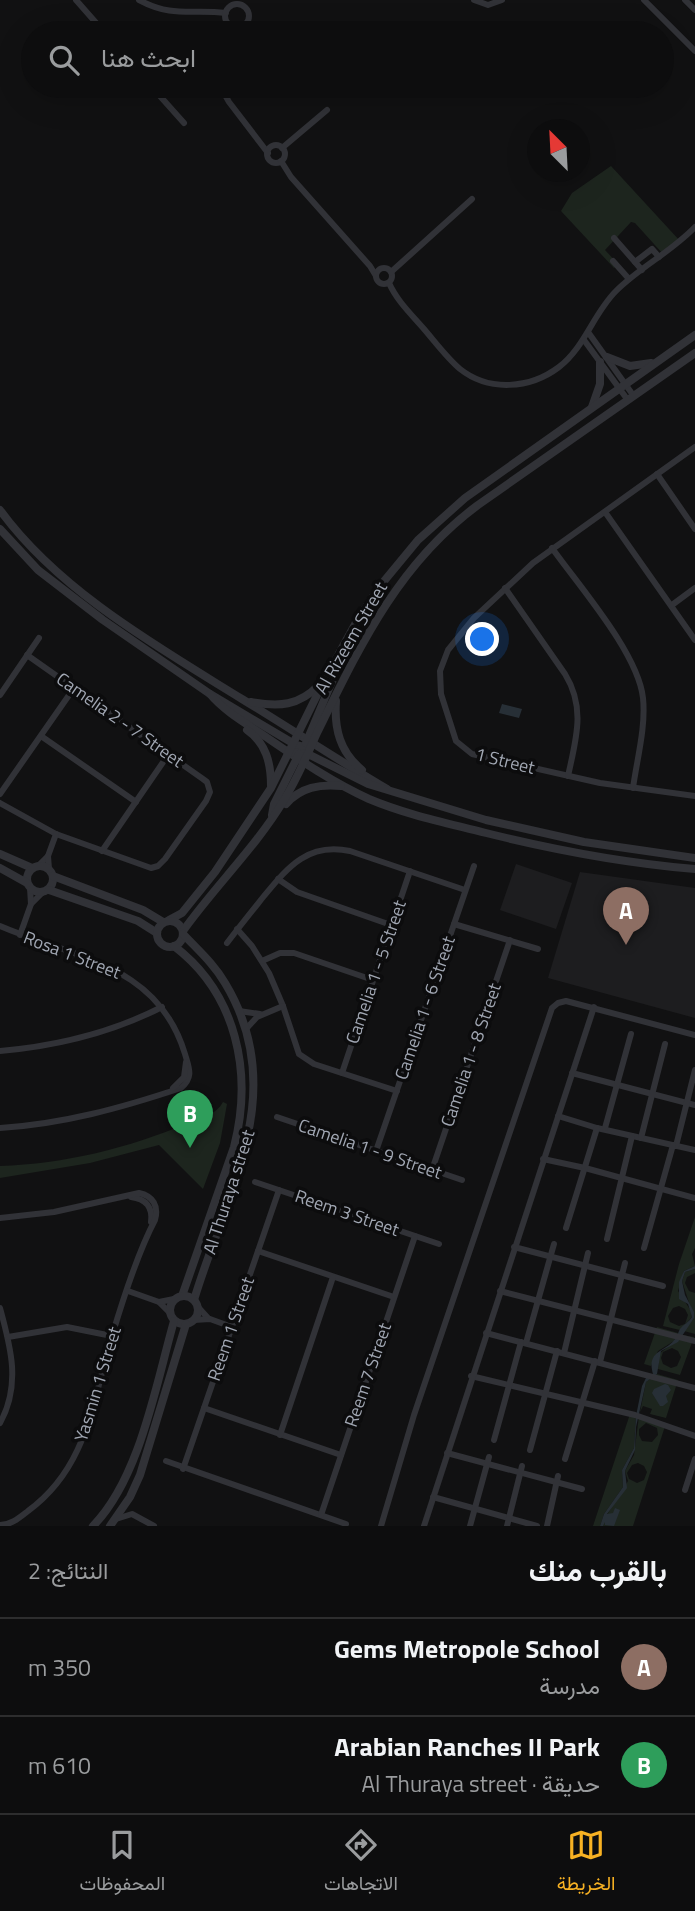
<!DOCTYPE html>
<html lang="ar">
<head>
<meta charset="utf-8">
<style>
  :root { --surface:#0d0d0e; --page:#161617; --text:#f1f3f6; --muted:#9a9c9e; --line:#2d2d2e; --accent:#f7b123 }
  body { margin:0; font-family:"Titillium Web",Vazirmatn,sans-serif; background:var(--page); color:var(--text); direction:rtl }
  .compass { position:absolute; left:527px; top:119px; width:63px; height:63px; border-radius:50%; background:var(--surface); box-shadow:0 7px 28px #0002; rotate:336deg }
  .you { position:absolute; left:483px; top:640px; width:24px; height:24px; margin:-18px; border:5px solid #fff; border-radius:50%; background:#1a73e8; box-shadow:0 0 0 10px #1a73e833 }
  .badge { display:grid; place-items:center; width:46px; height:46px; border-radius:50%; background:var(--accent); color:#fff; font-size:23px; font-weight:700 }
  .pin { position:absolute; translate:-50% -58px; filter:drop-shadow(0 2px 4px #0008) }
  .pin::after { content:''; position:absolute; top:37px; width:24px; height:21px; background:inherit; clip-path:polygon(0 0,100% 0,50% 100%) }
  .list { margin:0; padding:0; list-style:none }
  h2 { display:flex; justify-content:space-between; align-items:center; height:91px; margin:0; padding:0 28px; font-size:30px }
  h2 small { font-size:23px; font-weight:400; color:var(--muted) }
  .list li { display:grid; grid-template-columns:46px 1fr auto; gap:21px; align-items:center; box-sizing:border-box; height:98px; padding:0 28px; border-top:2px solid var(--line) }
  .list b { display:block; font-size:26px; white-space:nowrap }
  .list p { margin:0; font-size:23px; white-space:nowrap; color:var(--muted) }
  .list em { font-size:23px; font-style:normal; color:var(--muted) }
  .icon { flex:none; width:38px; height:38px; fill:none; stroke:currentColor; stroke-width:2; stroke-linecap:round; stroke-linejoin:round }
  .map { position:relative; flex:none; width:695px; height:1526px; overflow:hidden; direction:ltr }
  .search { position:absolute; background:var(--surface); box-shadow:0 7px 28px #0002; left:21px; right:21px; top:21px; height:77px; display:flex; align-items:center; gap:18px; box-sizing:border-box; padding:0 24px; border-radius:38px; color:var(--muted); font-size:26px }
  .sheet { height:287px; background:var(--surface) }
  nav { display:flex; justify-content:space-around; align-items:center; box-sizing:border-box; height:98px; border-top:2px solid var(--line); background:var(--surface); font-size:19px; color:var(--muted) }
  nav a { display:grid; justify-items:center; gap:4px }
  nav .on { color:var(--accent) }
  .map>svg:first-child { display:block }
  .built { fill:#1d1d1f }
  .green { fill:#1d251e; fill-rule:evenodd }
  .water { fill:#272f36 }
  .lines { fill:none; stroke-linecap:round; stroke-linejoin:round }
  .minor { stroke:#313237; stroke-width:6 }
  .tertiary { stroke:#313237; stroke-width:8 }
  .labels { text-anchor:middle; stroke-width:7; stroke-linejoin:round; paint-order:stroke }
  .street-label { font-size:18px; fill:#a1a7b3; stroke:#0c0c0d }
</style>
</head>
<body>
<div class="map">
<svg width="695" height="1526" viewBox="0 0 695 1526">
  <rect width="100%" height="100%" fill="#111112"/>
  <g class="built">
    <polygon points="516,864 572,883 556,929 500,910"/>
    <polygon points="580,872 695,888 695,1018 548,978"/>
  </g>
  <g class="green">
    <polygon points="611,166 680,241 663,254 635,223 631,222 605,250 618,264 614,268 561,211 572,193"/>
    <path d="M223 1102 227 1104 220 1143 203 1189 159 1145 90 1163 0 1178V1166C64 1164 129 1148 188 1123 202 1118 216 1115 223 1102Z"/>
    <path d="M695 1217V1248L692 1254 695 1266 684 1271 678 1291 691 1311 692 1317 680 1330 663 1326 679 1264ZM679 1306 685 1309 688 1315 685 1324 679 1326 670 1322 668 1316 673 1308Z"/>
    <polygon points="695,1269 695,1273 687,1277 685,1283 689,1291 695,1293 695,1334 684,1331 694,1318 682,1281 685,1272"/>
    <polygon points="657,1327 678,1333 674,1341 658,1351 651,1366 644,1364"/>
    <path d="M683 1335 694 1337 680 1375 658 1369 659 1354ZM672 1348 678 1351 681 1357 677 1366 671 1368 663 1364 661 1358 663 1352Z"/>
    <polygon points="657,1374 678,1380 666,1418 650,1414 652,1409 643,1406 640,1412 646,1382"/>
    <polygon points="630,1414 636,1416 634,1448 622,1470 623,1487 604,1514 600,1526 593,1526"/>
    <path d="M639 1416 666 1423 633 1526H603L605 1518 628 1481 625 1471 634 1455ZM646 1423 657 1428 658 1435 652 1442 642 1441 639 1435V1429ZM638 1463 644 1466 647 1472 644 1480 637 1483 629 1479 627 1473 632 1465Z"/>
  </g>
  <g class="water">
    <polygon points="502,704 522,709 519,718 499,713"/>
    <path d="M695 1266V1269L685 1272 682 1281 685 1295 694 1312V1318L678 1342 661 1351 657 1374 646 1382 636 1427 635 1450 625 1471 627 1488 607 1514 613 1513 615 1508 620 1510 614 1526 605 1525V1522L603 1526H600L604 1514 623 1487 622 1470 634 1448 636 1416 642 1386 646 1378 653 1374C646 1350 666 1352 675 1339 678 1336 678 1332 680 1329 684 1324 688 1323 692 1317L688 1304 679 1299V1282L684 1271Z"/>
    <polygon points="665,1384 668,1385 671,1390 666,1396 668,1402 663,1406 660,1406 652,1393 654,1389"/>
  </g>
  <g class="lines">
    <g class="minor">
      <polyline points="76,0 105,33"/>
      <path d="M139 0C173 18 191 9 226 13"/>
      <polyline points="474,0 488,5 502,0"/>
      <polyline points="644,0 695,51"/>
      <polyline points="685,0 695,10"/>
      <circle cx="237" cy="16" r="12"/>
      <polyline points="151,86 184,123"/>
      <polyline points="220,86 229,102 268,153"/>
      <circle cx="276" cy="154" r="9"/>
      <polyline points="282,148 327,110"/>
      <polyline points="281,161 291,177 370,266 376,276"/>
      <polyline points="614,238 642,270"/>
      <polyline points="613,261 629,279"/>
      <polyline points="635,262 652,249 659,257"/>
      <circle cx="384" cy="276" r="8"/>
      <polyline points="391,272 472,199"/>
      <path d="M389 283C397 301 412 315 424 329 436 343 447 358 460 369 489 392 530 389 559 367 585 347 593 314 616 291 640 267 671 252 695 227"/>
      <polyline points="588,332 633,395"/>
      <polyline points="584,340 627,399"/>
      <polyline points="695,447 533,563 474,618 448,650 440,671 441,694 456,741 472,754 600,783 695,796"/>
      <polyline points="657,474 695,529"/>
      <polyline points="605,512 695,640"/>
      <path d="M552 548C579 586 638 653 643 698 646 727 637 759 633 788"/>
      <path d="M505 588 565 674C586 708 576 739 568 776"/>
      <polyline points="672,605 695,588"/>
      <polyline points="0,695 39,638"/>
      <polyline points="41,736 136,802"/>
      <polyline points="0,794 74,688"/>
      <polyline points="0,803 56,834 151,868 158,866 165,859 206,801 210,792 207,782 203,779 27,655"/>
      <polyline points="102,851 168,755"/>
      <polyline points="38,866 48,856"/>
      <polyline points="49,869 48,856 56,834"/>
      <polyline points="278,879 297,892 391,925"/>
      <polyline points="31,904 43,892"/>
      <polyline points="454,924 538,949"/>
      <path d="M0 926C75 958 158 964 185 1054 189 1068 194 1077 181 1088 121 1108 63 1124 0 1128"/>
      <polyline points="237,929 252,946 269,973 283,1006 299,1054 314,1064 397,1091"/>
      <polyline points="20,935 31,904 30,888"/>
      <path d="M227 943C239 927 252 911 264 896 288 867 308 842 350 851L465 890"/>
      <polyline points="262,961 280,953 294,953 373,980"/>
      <polyline points="239,1011 260,1014"/>
      <polyline points="246,1029 257,1017 283,1006"/>
      <path d="M0 1051C57 1046 111 1033 162 1007"/>
      <polyline points="342,1073 410,871"/>
      <polyline points="572,1073 695,1105"/>
      <polyline points="173,1088 184,1077 186,1062"/>
      <polyline points="558,1116 597,1128 695,1150"/>
      <polyline points="277,1117 462,1180"/>
      <polyline points="605,1128 631,1034"/>
      <polyline points="641,1138 665,1044"/>
      <polyline points="676,1146 695,1070"/>
      <polyline points="376,1151 474,866"/>
      <polyline points="543,1159 585,1168 695,1198"/>
      <polyline points="432,1170 510,940"/>
      <polyline points="255,1182 439,1244"/>
      <path d="M131 1197C146 1199 153 1207 151 1222"/>
      <path d="M0 1218 54 1212 139 1193C153 1196 159 1206 155 1220 137 1254 123 1299 112 1336 92 1402 88 1467 28 1511 19 1518 11 1525 0 1525"/>
      <polyline points="566,1228 597,1128"/>
      <polyline points="607,1239 632,1136"/>
      <polyline points="514,1247 663,1286"/>
      <polyline points="644,1248 673,1145"/>
      <polyline points="258,1251 394,1297"/>
      <polyline points="128,1291 159,1302 170,1313"/>
      <polyline points="500,1291 695,1341"/>
      <polyline points="159,1302 174,1299"/>
      <polyline points="198,1307 208,1318"/>
      <path d="M0 1308C11 1348 21 1385 0 1423"/>
      <polyline points="194,1320 210,1319 232,1327"/>
      <polyline points="486,1333 695,1388"/>
      <polyline points="8,1337 67,1327 112,1336"/>
      <polyline points="526,1343 554,1244"/>
      <polyline points="564,1353 588,1253"/>
      <polyline points="600,1362 625,1263"/>
      <polyline points="471,1376 635,1415 695,1436"/>
      <polyline points="204,1408 341,1455"/>
      <polyline points="280,1435 333,1277"/>
      <polyline points="494,1440 521,1342"/>
      <polyline points="530,1450 557,1351"/>
      <polyline points="447,1453 582,1489"/>
      <polyline points="565,1459 595,1361"/>
      <polyline points="166,1461 346,1524"/>
      <polyline points="183,1469 279,1190"/>
      <polyline points="685,1490 695,1459"/>
      <polyline points="433,1497 537,1526"/>
      <polyline points="321,1515 415,1236"/>
      <polyline points="116,1519 132,1514 154,1526"/>
      <polyline points="381,1526 414,1415 552,1008 558,1003 566,1001 695,1035"/>
      <polyline points="424,1526 594,1007"/>
      <polyline points="470,1526 489,1457"/>
      <polyline points="507,1526 522,1466"/>
      <polyline points="547,1526 558,1476"/>
    </g>
    <g class="tertiary">
      <polyline points="607,357 630,366 651,363"/>
      <polyline points="592,407 600,384 600,362"/>
      <path d="M0 510C59 591 158 647 242 699 291 729 338 760 387 789"/>
      <polyline points="0,529 38,570 103,620 210,694 296,745 304,747 312,744"/>
      <path d="M210 694C226 713 249 725 269 739 301 761 334 783 369 799 407 815 447 823 486 833 555 850 624 863 695 869"/>
      <path d="M336 701C334 729 340 752 362 770"/>
      <path d="M251 702C279 707 299 706 319 685"/>
      <path d="M247 730C266 743 271 763 271 786"/>
      <polyline points="306,743 333,679 337,664"/>
      <polyline points="291,752 308,754 368,784 486,820 584,842 695,858"/>
      <path d="M286 804C301 787 320 784 341 786"/>
      <polyline points="272,815 274,804 299,754"/>
      <polyline points="0,854 32,868"/>
      <circle cx="40" cy="879" r="13"/>
      <polyline points="0,868 27,883"/>
      <polyline points="53,876 143,910 163,922"/>
      <polyline points="49,890 138,921 157,933"/>
      <polyline points="169,920 182,913 215,872 271,788 325,679 358,619 380,586 418,540 465,498 695,335"/>
      <circle cx="170" cy="934" r="13"/>
      <path d="M183 931C215 886 256 847 284 800 297 779 307 756 317 733 360 646 398 564 478 505L695 353"/>
      <path d="M183 934C198 950 214 964 225 983 291 1092 226 1193 194 1300"/>
      <path d="M174 946C237 994 253 1073 234 1147L182 1296"/>
      <circle cx="184" cy="1310" r="14"/>
      <path d="M93 1526C140 1478 156 1384 174 1321"/>
      <polyline points="110,1526 130,1497 140,1475 186,1324"/>
    </g>
  </g>
  <g class="labels">
    <g class="street-label">
      <text transform="translate(351 638) rotate(-60)" y="6">Al Rizeem Street</text>
      <text transform="translate(120 720) rotate(35)" y="6">Camelia 2 - 7 Street</text>
      <text transform="translate(505 761) rotate(14)" y="6">1 Street</text>
      <text transform="translate(72 955) rotate(21)" y="6">Rosa 1 Street</text>
      <text transform="translate(376 972) rotate(-71)" y="6">Camelia 1 - 5 Street</text>
      <text transform="translate(425 1008) rotate(-71)" y="6">Camelia 1 - 6 Street</text>
      <text transform="translate(471 1055) rotate(-71)" y="6">Camelia 1 - 8 Street</text>
      <text transform="translate(370 1149) rotate(19)" y="6">Camelia 1 - 9 Street</text>
      <text transform="translate(229 1192) rotate(-72)" y="6">Al Thuraya street</text>
      <text transform="translate(347 1213) rotate(19)" y="6">Reem 3 Street</text>
      <text transform="translate(231 1329) rotate(-71)" y="6">Reem 1 Street</text>
      <text transform="translate(368 1375) rotate(-71)" y="6">Reem 7 Street</text>
      <text transform="translate(98 1384) rotate(-73)" y="6">Yasmin 1 Street</text>
    </g>
  </g>
</svg>
<svg class="compass" viewBox="-18 -18 36 36"><path d="M0-13l5 13h-10z" fill="#e53935"/><path d="M0 13l5-13h-10z" fill="#9a9c9e"/></svg>
<div class="you"></div>
<div class="pin badge" style="left:626px;top:945px;background:#8d6e63">A</div>
<div class="pin badge" style="left:190px;top:1148px;background:#2e9e5b">B</div>
<div class="search"><svg class="icon" aria-label="search" viewBox="0 0 24 24"><circle cx="10" cy="10" r="6"/><path d="M15 15l6 6"/></svg>ابحث هنا</div>
</div>
<section class="sheet">
<h2>بالقرب منك<small>النتائج: 2</small></h2>
<ul class="list">
<li><span class="badge" style="background:#8d6e63">A</span><div><b>Gems Metropole School</b><p>مدرسة</p></div><em>350 m</em></li>
<li><span class="badge" style="background:#2e9e5b">B</span><div><b>Arabian Ranches II Park</b><p>حديقة · Al Thuraya street</p></div><em>610 m</em></li>
</ul>
</section>
<nav>
<a class="on"><svg class="icon" aria-label="map" viewBox="0 0 24 24"><path d="M3 6l6-2 6 2 6-2v14l-6 2-6-2-6 2zM9 4v14M15 6v14"/></svg>الخريطة</a>
<a><svg class="icon" aria-label="directions" viewBox="0 0 24 24"><path d="M12 3l9 9-9 9-9-9zM9 14v-3h6M13 9l2 2-2 2"/></svg>الاتجاهات</a>
<a><svg class="icon" aria-label="saved" viewBox="0 0 24 24"><path d="M7 4h10v16l-5-4-5 4z"/></svg>المحفوظات</a>
</nav>
</body>
</html>
